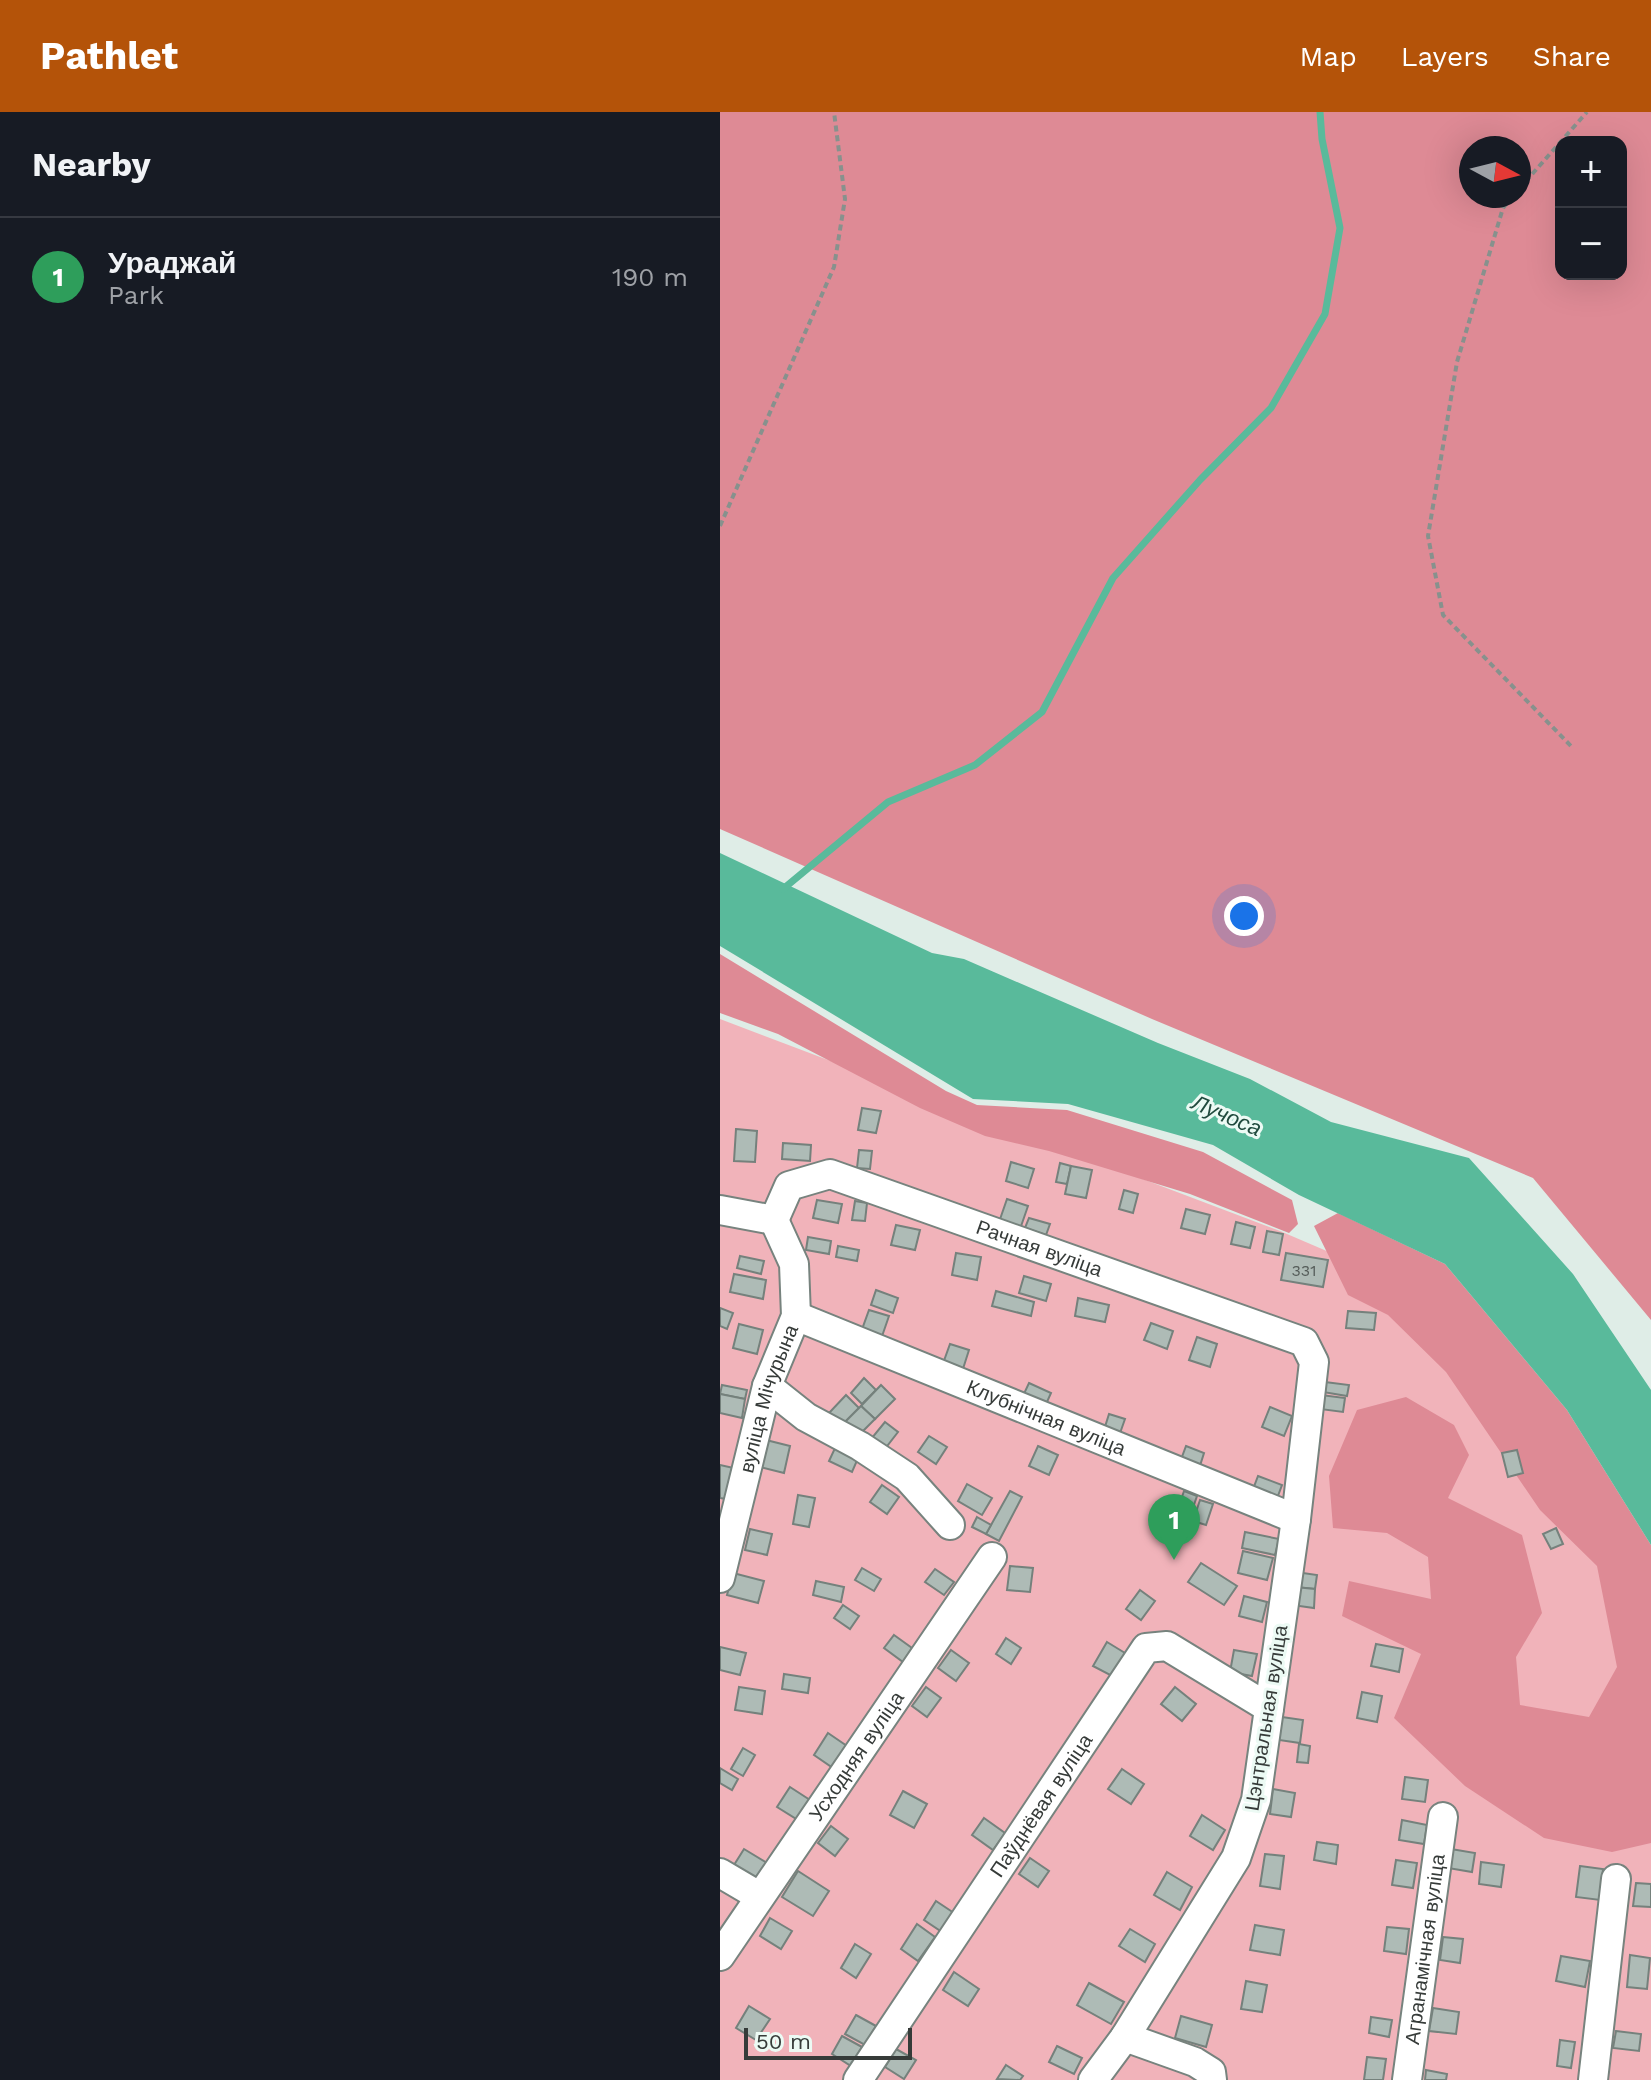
<!DOCTYPE html>
<html lang="en">
<head>
<meta charset="utf-8">
<style>
  :root { --surface:#171b24; --page:#20242c; --text:#f1f3f6; --muted:#9ea1a6; --line:#363941; --accent:#b45309 }
  body { margin:0; font-family:"Work Sans",sans-serif; background:var(--page); color:var(--text) }
  .controls { position:absolute; right:24px; top:24px; display:grid; overflow:hidden; border-radius:16px; box-shadow:0 8px 32px #0002 }
  .controls button { width:72px; height:72px; display:grid; place-items:center; padding:0; border:0; border-bottom:2px solid var(--line); background:var(--surface); color:var(--text); font:40px sans-serif }
  .compass { position:absolute; left:739px; top:24px; width:72px; height:72px; border-radius:50%; background:var(--surface); box-shadow:0 8px 32px #0002; rotate:97deg }
  .scale { position:absolute; left:24px; bottom:20px; width:168px; box-sizing:border-box; padding-left:8px; border:4px solid #363b39; border-top:0; font-size:22px; line-height:28px; white-space:nowrap; color:#363b39; -webkit-text-stroke:6px #ecfaf4; paint-order:stroke }
  .you { position:absolute; left:524px; top:804px; width:28px; height:28px; margin:-20px; border:6px solid #fff; border-radius:50%; background:#1a73e8; box-shadow:0 0 0 12px #1a73e833 }
  .badge { display:grid; place-items:center; width:52px; height:52px; border-radius:50%; background:var(--accent); color:#fff; font-size:26px; font-weight:700 }
  .pin { position:absolute; translate:-50% -66px; filter:drop-shadow(0 2px 4px #0008) }
  .pin::after { content:''; position:absolute; top:42px; width:28px; height:24px; background:inherit; clip-path:polygon(0 0,100% 0,50% 100%) }
  .list { margin:0; padding:0; list-style:none }
  h2 { display:flex; justify-content:space-between; align-items:center; height:104px; margin:0; padding:0 32px; font-size:34px }
  h2 small { font-size:26px; font-weight:400; color:var(--muted) }
  .list li { display:grid; grid-template-columns:52px 1fr auto; gap:24px; align-items:center; box-sizing:border-box; height:120px; padding:0 32px; border-top:2px solid var(--line) }
  .list b { display:block; font-size:30px; white-space:nowrap }
  .list p { margin:0; font-size:26px; white-space:nowrap; color:var(--muted) }
  .list em { font-size:26px; font-style:normal; color:var(--muted) }
  .map { position:relative; flex:none; width:931px; height:1968px; overflow:hidden }
  header { display:flex; align-items:center; gap:48px; box-sizing:border-box; height:112px; padding:0 40px; background:var(--accent); color:#fff }
  header strong { font-size:38px }
  nav { display:flex; gap:44px; margin-inline-start:auto; font-size:28px }
  main { display:flex }
  aside { flex:1; background:var(--surface) }
  .map>svg:first-child { display:block }
  .green { fill:#f1b3ba }
  .forest { fill:#de8a95; fill-rule:evenodd }
  .water { fill:#59ba9b }
  .lines { fill:none; stroke-linecap:round; stroke-linejoin:round }
  .stream { stroke:#59ba9b; stroke-width:7 }
  .building { fill:#aebbb6; stroke:#75817c; stroke-width:2 }
  .minor-casing { stroke:#77837e; stroke-width:32 }
  .path { stroke:#87918d; stroke-width:4; stroke-dasharray:6 4; stroke-linecap:butt }
  .minor { stroke:#fff; stroke-width:28 }
  .labels { text-anchor:middle; stroke-width:6; stroke-linejoin:round; paint-order:stroke }
  .number-label { font-size:16px; fill:#545b58 }
  .street-label { font-size:20px; fill:#363b39; stroke:#ecfaf4 }
  .water-label { font-size:22px; font-style:italic; fill:#214b3e; stroke:#ecfaf4 }
</style>
</head>
<body>
<header>
<strong>Pathlet</strong>
<nav><a>Map</a><a>Layers</a><a>Share</a></nav>
</header>
<main>
<aside>
<h2>Nearby<small></small></h2>
<ul class="list">
<li><span class="badge" style="background:#2e9e5b">1</span><div><b>Ураджай</b><p>Park</p></div><em>190 m</em></li>
</ul>
</aside>
<div class="map">
<svg width="931" height="1968" viewBox="0 0 931 1968">
  <rect width="100%" height="100%" fill="#dfede7"/>
  <polygon class="green" points="0,907 560,1119 623,1146 931,1483 931,1968 0,1968"/>
  <g class="forest">
    <path d="M0 0H931V1208L813 1066 432 907 0 717ZM841 30H901V162H841ZM751 36H799V84H751Z"/>
    <polygon points="0,842 226,979 257,993 347,998 483,1040 572,1088 578,1112 569,1121 470,1082 329,1039 265,1024 200,996 58,922 0,901"/>
    <polygon points="618,1101 725,1152 847,1298 931,1433 931,1731 892,1740 824,1726 745,1674 674,1606 701,1542 622,1504 629,1469 711,1487 708,1445 667,1421 613,1416 609,1364 637,1298 686,1285 734,1313 749,1343 728,1386 802,1423 822,1501 796,1545 800,1593 869,1605 897,1555 877,1454 820,1398 726,1260 668,1203 628,1183 594,1114"/>
  </g>
  <polygon class="water" points="0,741 212,841 244,847 438,931 530,967 611,1010 749,1046 853,1162 931,1278 931,1433 847,1298 725,1152 579,1083 493,1033 348,992 253,987 0,834"/>
  <g class="lines">
    <polyline class="stream" points="63,777 168,690 255,653 322,600 393,466 480,368 551,296 605,202 620,116 602,27 600,0"/>
  </g>
  <g class="building">
    <polygon points="142,996 161,999 156,1021 138,1018"/>
    <polygon points="16,1017 37,1019 35,1050 14,1049"/>
    <polygon points="63,1031 91,1033 90,1049 62,1047"/>
    <polygon points="139,1038 152,1039 150,1057 137,1056"/>
    <polygon points="291,1050 314,1057 308,1076 286,1069"/>
    <polygon points="340,1051 351,1054 347,1072 336,1070"/>
    <polygon points="351,1054 372,1058 366,1086 345,1082"/>
    <polygon points="404,1078 418,1082 413,1101 399,1097"/>
    <polygon points="287,1087 308,1094 299,1120 278,1113"/>
    <polygon points="97,1088 122,1092 118,1111 93,1106"/>
    <polygon points="135,1089 147,1091 145,1109 132,1108"/>
    <polygon points="466,1097 490,1103 485,1122 461,1116"/>
    <polygon points="309,1106 330,1112 326,1123 305,1116"/>
    <polygon points="516,1110 535,1115 530,1136 511,1132"/>
    <polygon points="176,1113 200,1118 195,1138 171,1133"/>
    <polygon points="547,1119 563,1122 559,1143 543,1140"/>
    <polygon points="88,1125 111,1129 109,1142 86,1138"/>
    <polygon points="118,1134 139,1138 137,1149 116,1145"/>
    <polygon points="236,1141 261,1145 257,1168 232,1163"/>
    <polygon points="566,1141 608,1148 603,1175 561,1168"/>
    <polygon points="20,1144 44,1149 41,1162 17,1156"/>
    <polygon points="14,1162 46,1168 43,1187 10,1180"/>
    <polygon points="304,1164 331,1172 326,1189 299,1181"/>
    <polygon points="156,1178 178,1186 173,1201 151,1193"/>
    <polygon points="276,1179 314,1190 311,1204 272,1194"/>
    <polygon points="358,1186 389,1193 385,1210 355,1204"/>
    <polygon points="0,1196 13,1201 7,1217 0,1214"/>
    <polygon points="149,1198 169,1204 160,1230 140,1223"/>
    <polygon points="628,1199 656,1201 654,1218 626,1216"/>
    <polygon points="431,1211 453,1219 447,1237 424,1228"/>
    <polygon points="19,1212 43,1218 37,1242 13,1236"/>
    <polygon points="477,1225 497,1232 490,1255 469,1248"/>
    <polygon points="230,1232 249,1238 241,1263 221,1257"/>
    <polygon points="144,1266 156,1278 142,1292 131,1281"/>
    <polygon points="605,1270 629,1273 627,1284 603,1280"/>
    <polygon points="309,1271 331,1281 323,1299 301,1288"/>
    <polygon points="2,1273 27,1278 25,1287 0,1282"/>
    <polygon points="161,1273 175,1287 155,1307 141,1294"/>
    <polygon points="0,1282 25,1287 22,1306 0,1301"/>
    <polygon points="126,1283 139,1296 121,1314 109,1301"/>
    <polygon points="601,1283 625,1286 623,1300 600,1297"/>
    <polygon points="141,1294 155,1307 135,1327 121,1314"/>
    <polygon points="550,1295 572,1304 564,1324 542,1315"/>
    <polygon points="389,1302 405,1307 399,1324 384,1318"/>
    <polygon points="165,1310 178,1320 164,1338 151,1327"/>
    <polygon points="209,1324 227,1335 216,1352 198,1340"/>
    <polygon points="46,1328 70,1334 64,1361 40,1355"/>
    <polygon points="116,1334 139,1344 132,1360 109,1349"/>
    <polygon points="318,1334 338,1343 329,1363 309,1354"/>
    <polygon points="466,1334 484,1341 478,1360 459,1353"/>
    <polygon points="797,1338 803,1361 788,1365 782,1341"/>
    <polygon points="0,1353 18,1357 12,1388 0,1386"/>
    <polygon points="538,1364 562,1373 556,1389 532,1380"/>
    <polygon points="247,1372 272,1386 262,1403 238,1389"/>
    <polygon points="162,1373 179,1385 167,1402 150,1390"/>
    <polygon points="290,1379 302,1385 279,1429 266,1422"/>
    <polygon points="464,1379 477,1384 470,1404 457,1400"/>
    <polygon points="78,1383 95,1386 89,1415 73,1412"/>
    <polygon points="480,1388 493,1392 486,1413 473,1409"/>
    <polygon points="257,1405 271,1413 266,1422 252,1415"/>
    <polygon points="836,1416 843,1432 831,1437 823,1422"/>
    <polygon points="30,1417 52,1422 47,1443 25,1438"/>
    <polygon points="525,1420 559,1427 555,1443 522,1436"/>
    <polygon points="523,1439 553,1446 547,1468 518,1461"/>
    <polygon points="481,1451 517,1474 504,1493 468,1470"/>
    <polygon points="290,1454 313,1456 310,1480 287,1478"/>
    <polygon points="142,1456 161,1467 154,1479 135,1468"/>
    <polygon points="215,1457 234,1470 224,1483 205,1470"/>
    <polygon points="576,1460 597,1463 595,1477 575,1475"/>
    <polygon points="13,1461 44,1469 38,1491 7,1483"/>
    <polygon points="96,1469 124,1475 121,1490 93,1483"/>
    <polygon points="575,1475 595,1477 594,1496 572,1493"/>
    <polygon points="420,1478 435,1489 421,1508 406,1497"/>
    <polygon points="524,1484 547,1490 542,1510 519,1504"/>
    <polygon points="123,1493 139,1504 130,1517 114,1506"/>
    <polygon points="174,1523 192,1536 183,1550 164,1536"/>
    <polygon points="286,1526 301,1536 291,1552 276,1542"/>
    <polygon points="387,1530 405,1541 392,1564 373,1554"/>
    <polygon points="656,1532 683,1537 679,1560 651,1554"/>
    <polygon points="0,1535 26,1541 20,1563 0,1558"/>
    <polygon points="231,1538 249,1551 236,1569 218,1556"/>
    <polygon points="514,1538 537,1542 532,1564 510,1560"/>
    <polygon points="64,1562 90,1566 88,1581 62,1577"/>
    <polygon points="19,1575 45,1579 42,1602 15,1598"/>
    <polygon points="206,1575 221,1586 207,1605 192,1594"/>
    <polygon points="455,1575 476,1592 462,1609 441,1592"/>
    <polygon points="642,1580 662,1584 657,1610 637,1606"/>
    <polygon points="562,1605 583,1608 580,1631 559,1628"/>
    <polygon points="108,1621 127,1634 113,1656 94,1643"/>
    <polygon points="579,1632 590,1634 588,1651 577,1650"/>
    <polygon points="23,1636 35,1643 23,1664 11,1657"/>
    <polygon points="0,1656 18,1667 12,1678 0,1671"/>
    <polygon points="402,1657 424,1672 411,1692 388,1677"/>
    <polygon points="685,1665 708,1668 705,1690 682,1687"/>
    <polygon points="70,1675 90,1688 78,1708 57,1695"/>
    <polygon points="553,1677 575,1681 571,1705 550,1702"/>
    <polygon points="183,1679 207,1692 194,1716 170,1703"/>
    <polygon points="482,1703 505,1718 493,1738 470,1724"/>
    <polygon points="264,1706 285,1721 273,1738 252,1723"/>
    <polygon points="682,1708 707,1713 704,1732 679,1728"/>
    <polygon points="111,1714 128,1727 115,1744 98,1731"/>
    <polygon points="597,1730 618,1733 616,1752 594,1748"/>
    <polygon points="24,1737 52,1754 38,1779 9,1761"/>
    <polygon points="731,1737 755,1741 752,1760 728,1756"/>
    <polygon points="545,1742 564,1744 560,1777 540,1774"/>
    <polygon points="310,1746 329,1759 318,1775 299,1762"/>
    <polygon points="676,1748 697,1751 693,1776 672,1773"/>
    <polygon points="761,1750 784,1753 781,1775 759,1772"/>
    <polygon points="860,1754 883,1757 880,1788 856,1785"/>
    <polygon points="78,1759 109,1779 93,1804 62,1785"/>
    <polygon points="447,1760 472,1775 460,1798 434,1783"/>
    <polygon points="916,1771 931,1772 931,1795 913,1794"/>
    <polygon points="216,1789 234,1801 222,1820 204,1808"/>
    <polygon points="50,1806 72,1819 61,1837 40,1824"/>
    <polygon points="197,1812 215,1825 198,1849 181,1837"/>
    <polygon points="535,1813 564,1818 560,1843 530,1838"/>
    <polygon points="667,1815 689,1817 686,1842 664,1839"/>
    <polygon points="410,1817 435,1832 425,1850 399,1834"/>
    <polygon points="723,1825 743,1827 740,1851 720,1848"/>
    <polygon points="135,1832 151,1842 136,1866 121,1856"/>
    <polygon points="910,1843 930,1846 927,1877 907,1875"/>
    <polygon points="841,1844 870,1849 865,1875 836,1869"/>
    <polygon points="234,1860 259,1877 248,1894 223,1878"/>
    <polygon points="526,1869 547,1873 542,1900 521,1897"/>
    <polygon points="369,1871 404,1890 391,1912 357,1893"/>
    <polygon points="29,1894 50,1907 36,1928 16,1916"/>
    <polygon points="713,1896 739,1900 736,1922 709,1919"/>
    <polygon points="136,1903 156,1914 145,1933 125,1922"/>
    <polygon points="461,1904 492,1913 486,1935 455,1926"/>
    <polygon points="651,1905 672,1908 669,1925 649,1921"/>
    <polygon points="896,1919 921,1922 919,1939 893,1936"/>
    <polygon points="122,1924 142,1935 131,1954 112,1942"/>
    <polygon points="840,1928 855,1930 851,1956 837,1954"/>
    <polygon points="337,1934 362,1946 354,1962 329,1950"/>
    <polygon points="176,1937 196,1948 184,1967 165,1955"/>
    <polygon points="647,1945 666,1947 663,1968 644,1968"/>
    <polygon points="286,1953 303,1964 300,1968 277,1967"/>
    <polygon points="706,1958 727,1962 726,1968 705,1968"/>
  </g>
  <g class="lines">
    <defs>
      <g id="minor">
        <polyline points="0,1098 54,1108"/>
        <path id="s1" d="M54 1108 69 1074 110 1062 584 1230 594 1250 576 1407 536 1688 516 1746 405 1925 373 1968"/>
        <path id="s2" d="M76 1204 576 1407"/>
        <polyline points="47,1274 86,1305 140,1334 187,1365 230,1413"/>
        <path id="s3" d="M0 1466 47 1274 76 1204 74 1152 54 1108"/>
        <polyline points="0,1761 39,1784"/>
        <path id="s4" d="M0 1844 272 1445"/>
        <polyline points="405,1925 475,1950 491,1960 492,1968"/>
        <path id="s5" d="M138 1968 426 1536 447 1534 549 1596"/>
        <path id="s6" d="M687 1968 723 1705"/>
        <polyline points="873,1968 896,1767"/>
      </g>
    </defs>
    <use href="#minor" class="minor-casing"/>
    <g class="path">
      <polyline points="799,77 867,0"/>
      <polyline points="793,84 783,96 737,250 708,424 723,503 851,634"/>
      <polyline points="0,414 114,155 125,87 114,0"/>
    </g>
    <use href="#minor" class="minor"/>
  </g>
  <g class="labels">
    <g class="number-label">
      <text x="584" y="1164">331</text>
    </g>
    <g class="street-label">
      <text dy="7" stroke="none"><textPath href="#s1" startOffset="302">Рачная вуліца</textPath></text>
      <text dy="7" stroke="none"><textPath href="#s3" startOffset="186">вуліца Мічурына</textPath></text>
      <text dy="7" stroke="none"><textPath href="#s2" startOffset="270">Клубнічная вуліца</textPath></text>
      <text transform="translate(546 1606) rotate(-81)" y="7">Цэнтральная вуліца</text>
      <text dy="7" stroke="none"><textPath href="#s4" startOffset="242">Усходняя вуліца</textPath></text>
      <text dy="7" stroke="none"><textPath href="#s5" startOffset="330">Паўднёвая вуліца</textPath></text>
      <text dy="7" stroke="none"><textPath href="#s6" startOffset="132">Агранамічная вуліца</textPath></text>
    </g>
    <g class="water-label">
      <text transform="translate(507 1003) rotate(23)" y="8">Лучоса</text>
    </g>
  </g>
</svg>
<div class="controls">
<button>+</button>
<button>−</button>
</div>
<svg class="compass" viewBox="-18 -18 36 36"><path d="M0-13l5 13h-10z" fill="#e53935"/><path d="M0 13l5-13h-10z" fill="#9ea1a6"/></svg>
<div class="scale">50 m</div>
<div class="you"></div>
<div class="pin badge" style="left:454px;top:1448px;background:#2e9e5b">1</div>
</div>
</main>
</body>
</html>
